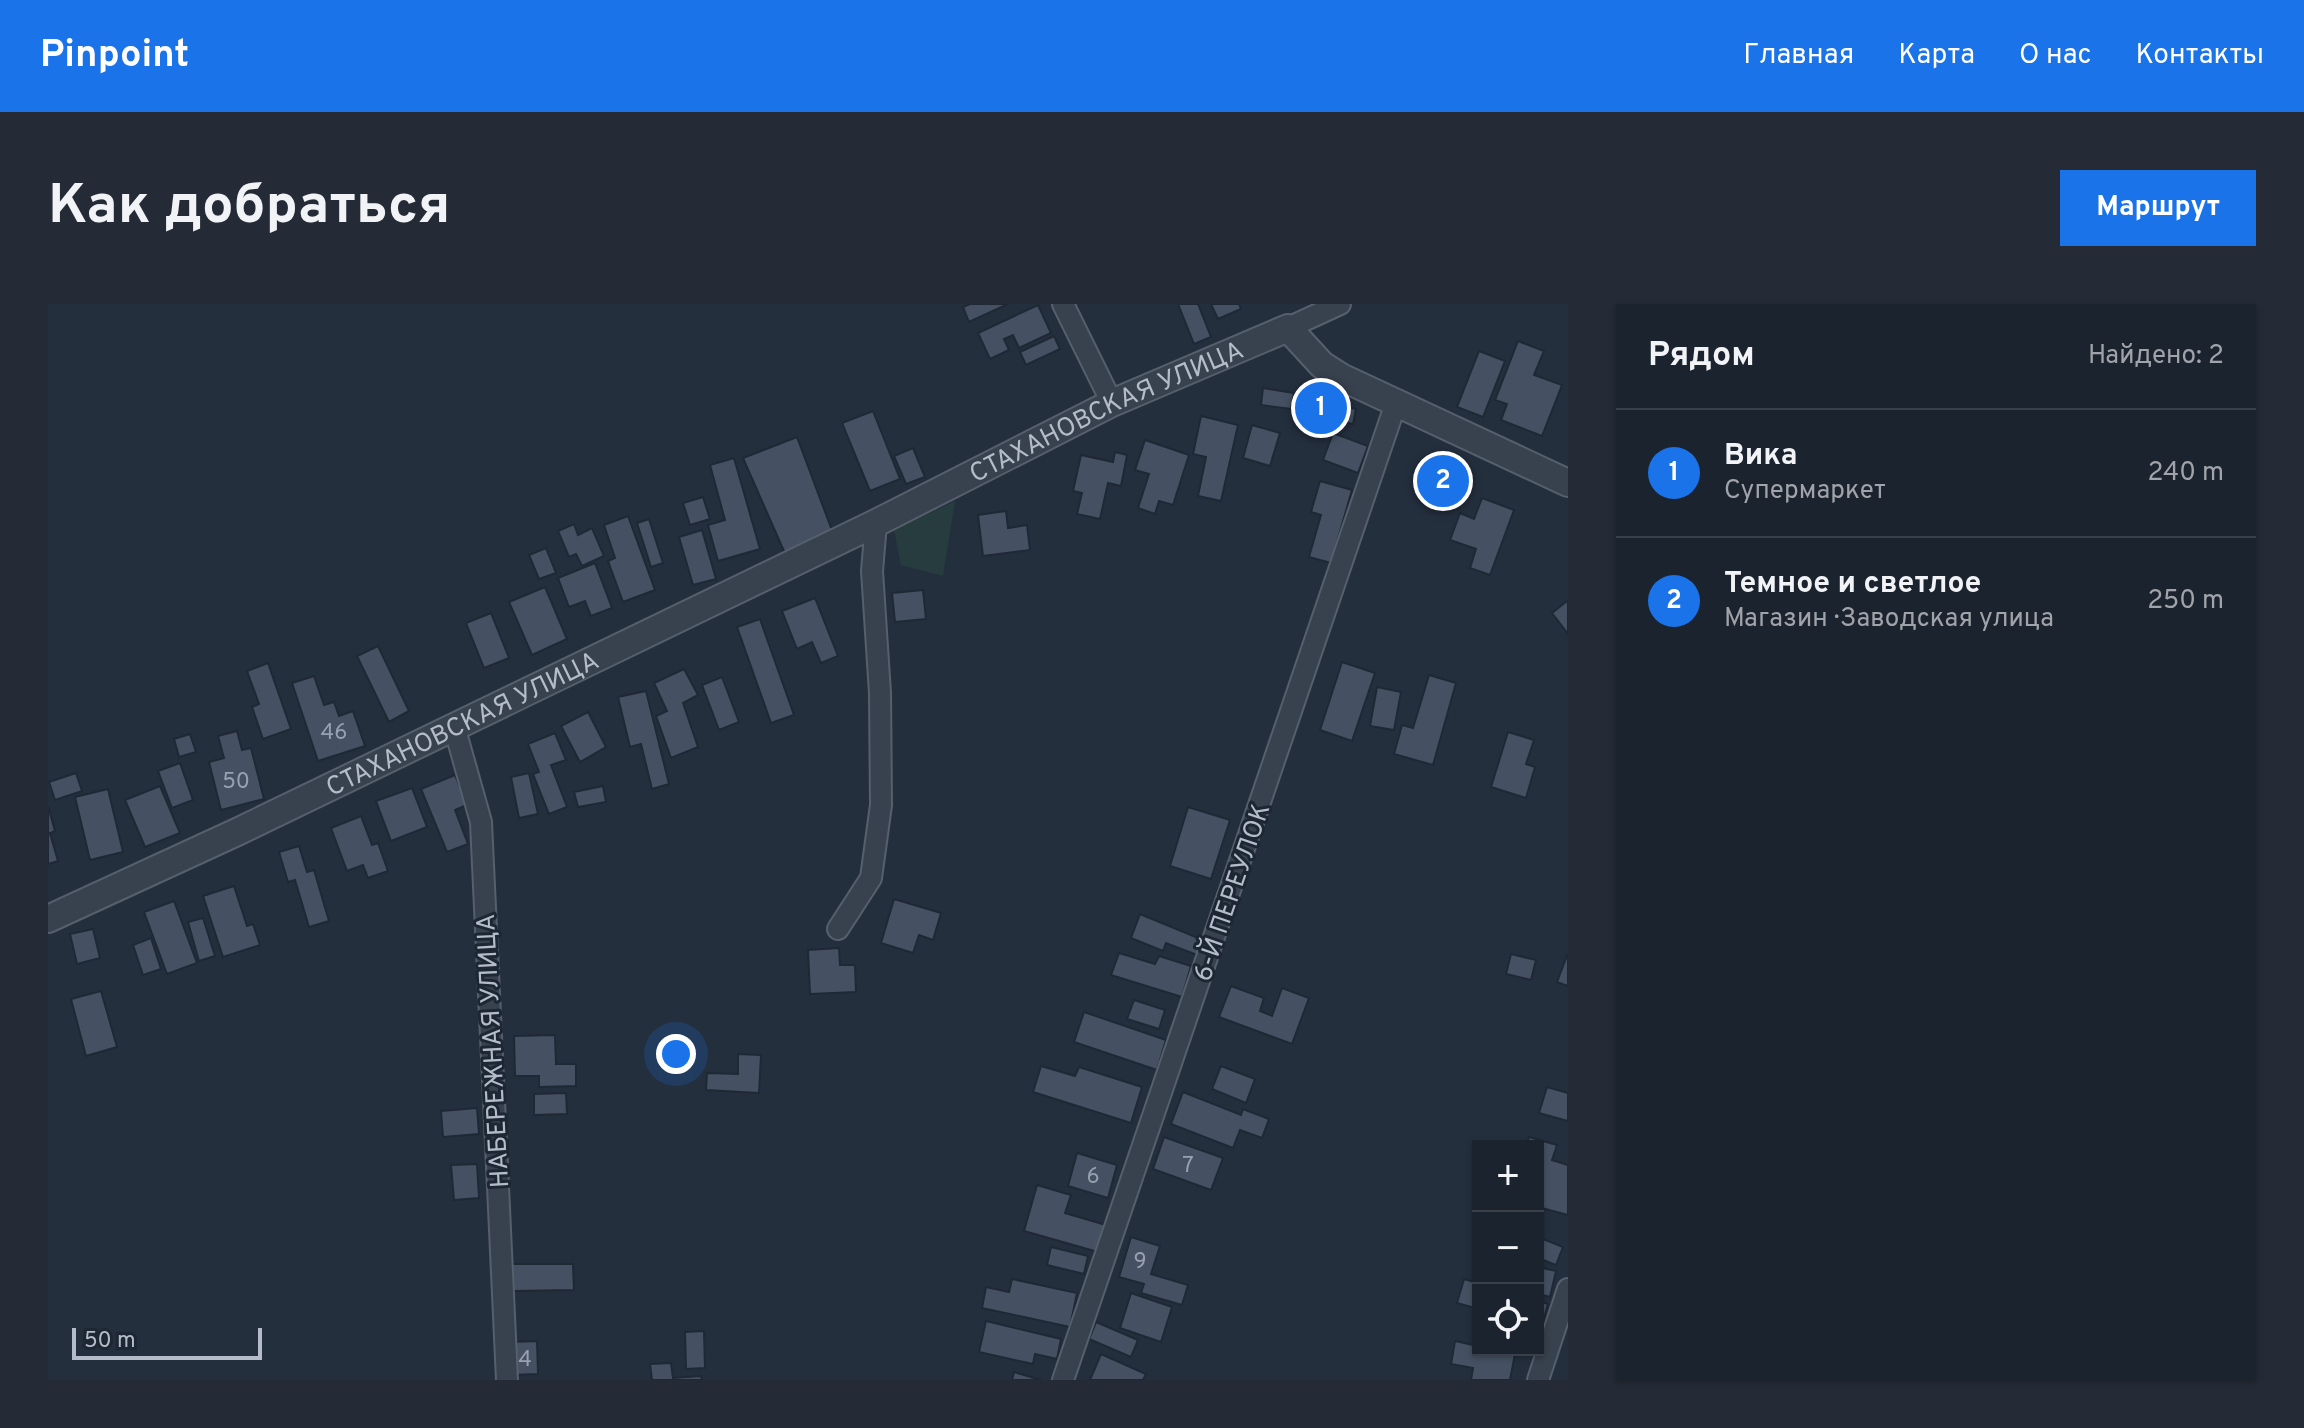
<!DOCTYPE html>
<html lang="ru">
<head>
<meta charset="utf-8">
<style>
  :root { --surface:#1b232e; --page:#242b36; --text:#f1f3f6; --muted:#a0a4aa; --line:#39404a; --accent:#1a73e8 }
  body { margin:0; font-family:Overpass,sans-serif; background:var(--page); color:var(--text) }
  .controls { position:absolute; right:24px; bottom:24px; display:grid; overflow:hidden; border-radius:0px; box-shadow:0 2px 6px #0004 }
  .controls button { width:72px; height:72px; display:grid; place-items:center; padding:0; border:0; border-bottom:2px solid var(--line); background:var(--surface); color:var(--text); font:40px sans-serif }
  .scale { position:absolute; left:24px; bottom:20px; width:190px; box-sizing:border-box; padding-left:8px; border:4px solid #b4bcc9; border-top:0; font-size:22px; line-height:28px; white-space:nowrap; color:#b4bcc9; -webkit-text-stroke:6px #1d2633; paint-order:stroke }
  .you { position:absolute; left:628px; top:750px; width:28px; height:28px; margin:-20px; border:6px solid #fff; border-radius:50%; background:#1a73e8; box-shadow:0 0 0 12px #1a73e833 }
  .badge { display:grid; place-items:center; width:52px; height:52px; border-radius:50%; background:var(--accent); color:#fff; font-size:26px; font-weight:700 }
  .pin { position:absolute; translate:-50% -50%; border:4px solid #fff; box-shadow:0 2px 8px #0006 }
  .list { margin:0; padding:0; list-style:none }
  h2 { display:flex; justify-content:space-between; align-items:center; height:104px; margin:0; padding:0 32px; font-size:34px }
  h2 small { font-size:26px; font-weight:400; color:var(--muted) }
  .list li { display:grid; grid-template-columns:52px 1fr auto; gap:24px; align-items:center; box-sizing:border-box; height:128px; padding:0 32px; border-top:2px solid var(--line) }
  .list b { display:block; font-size:30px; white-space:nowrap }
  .list p { margin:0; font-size:26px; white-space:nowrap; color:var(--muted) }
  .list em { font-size:26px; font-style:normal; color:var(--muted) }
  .icon { flex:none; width:44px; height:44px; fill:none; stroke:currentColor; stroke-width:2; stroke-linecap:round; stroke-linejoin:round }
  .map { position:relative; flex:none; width:1520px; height:1076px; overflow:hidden; border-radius:0px }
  header { display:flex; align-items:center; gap:48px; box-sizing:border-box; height:112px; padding:0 40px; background:var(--accent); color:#fff }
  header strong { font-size:38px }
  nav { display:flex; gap:44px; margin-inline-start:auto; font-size:28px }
  .intro { display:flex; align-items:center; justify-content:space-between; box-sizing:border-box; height:192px; padding:0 48px }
  h1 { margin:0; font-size:56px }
  .button { padding:20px 36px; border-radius:0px; background:var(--accent); color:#fff; font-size:28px; font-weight:700 }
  main { display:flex; gap:48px; padding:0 48px }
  aside { flex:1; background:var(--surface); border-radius:0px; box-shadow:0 2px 6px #0004 }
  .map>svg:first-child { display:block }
  .green { fill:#263c3f }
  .building { fill:#455162; stroke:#1f2835; stroke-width:2 }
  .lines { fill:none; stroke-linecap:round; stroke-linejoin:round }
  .minor-casing { stroke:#565f6c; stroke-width:24 }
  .tertiary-casing { stroke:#565f6c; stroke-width:30 }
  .minor { stroke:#38414e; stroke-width:20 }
  .tertiary { stroke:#38414e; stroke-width:26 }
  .labels { text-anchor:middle; stroke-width:6; stroke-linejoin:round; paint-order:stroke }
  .number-label { font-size:22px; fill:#98a1af }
  .street-label { font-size:26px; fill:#b4bcc9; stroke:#1d2633 }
</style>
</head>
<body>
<header>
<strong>Pinpoint</strong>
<nav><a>Главная</a><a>Карта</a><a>О нас</a><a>Контакты</a></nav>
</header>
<div class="intro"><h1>Как добраться</h1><a class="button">Маршрут</a></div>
<main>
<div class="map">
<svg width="1520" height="1076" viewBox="0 0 1520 1076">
  <rect width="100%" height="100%" fill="#242f3e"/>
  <polygon class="green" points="907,197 895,272 853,261 846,226"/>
  <g class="building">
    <polygon points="922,0 960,0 921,18 915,3"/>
    <polygon points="1130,0 1150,0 1163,33 1146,40"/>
    <polygon points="1163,0 1191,0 1193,5 1170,15"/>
    <polygon points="990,1 1003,29 971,44 965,31 956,35 961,46 942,55 930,29"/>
    <polygon points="1006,32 1012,45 978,61 972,48"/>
    <polygon points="1470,37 1496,47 1486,71 1514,81 1494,132 1453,116 1459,100 1447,96"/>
    <polygon points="1431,47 1457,57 1435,113 1409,103"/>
    <polygon points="1215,84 1246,89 1243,105 1213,101"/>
    <polygon points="1252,86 1296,95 1295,102 1308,105 1305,120 1247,109"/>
    <polygon points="825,107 852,175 822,187 794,119"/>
    <polygon points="1153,112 1190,121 1173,197 1150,192 1158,153 1145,150"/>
    <polygon points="1204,121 1232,129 1222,162 1195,154"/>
    <polygon points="1285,129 1320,142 1310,169 1275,156"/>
    <polygon points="749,133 785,229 739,254 695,154"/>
    <polygon points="1097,136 1141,151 1125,201 1111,197 1107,210 1090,204 1101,170 1087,166"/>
    <polygon points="865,144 877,173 858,180 846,152"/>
    <polygon points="1067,148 1079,151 1073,182 1060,179 1052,215 1029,210 1034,189 1025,187 1033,151 1065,158"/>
    <polygon points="686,154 712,245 670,257 660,221 677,216 662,161"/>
    <polygon points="1390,158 1411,167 1398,196 1377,187"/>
    <polygon points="1272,177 1304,186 1283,259 1261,253 1273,211 1263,208"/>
    <polygon points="655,193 662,215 642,221 635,199"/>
    <polygon points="1434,194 1466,206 1442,271 1422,264 1428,245 1402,236 1412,209 1426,215"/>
    <polygon points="958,207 960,224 979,221 982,246 935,252 930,211"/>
    <polygon points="580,212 607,286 575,298 560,257 567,254 556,221"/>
    <polygon points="601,215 615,259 603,263 589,219"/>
    <polygon points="526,220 530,231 544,224 556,252 534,262 528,250 521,253 510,227"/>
    <polygon points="654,226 668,275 645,281 631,233"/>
    <polygon points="498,244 508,269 491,275 481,251"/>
    <polygon points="547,259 564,304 543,312 537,297 521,303 510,274"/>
    <polygon points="497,283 519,335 484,351 461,298"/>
    <polygon points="875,286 878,315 847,318 844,289"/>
    <polygon points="767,294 790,352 773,359 764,338 749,345 734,307"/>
    <polygon points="1519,297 1520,299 1520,330 1504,309"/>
    <polygon points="443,309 461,354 436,364 418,319"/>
    <polygon points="712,315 746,411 723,419 689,323"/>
    <polygon points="330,342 361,407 341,418 309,352"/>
    <polygon points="1294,358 1327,369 1304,437 1272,426"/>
    <polygon points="220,359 243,425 215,435 204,403 211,400 199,367"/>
    <polygon points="636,365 650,391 635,399 650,443 623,454 608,412 619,407 606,379"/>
    <polygon points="1381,371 1408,379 1385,461 1346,450 1354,421 1365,424"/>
    <polygon points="266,372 276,401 286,398 291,412 305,407 317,442 270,457 244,379"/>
    <polygon points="674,373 691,418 671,426 654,381"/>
    <polygon points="1329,383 1353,388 1346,426 1322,422"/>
    <polygon points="598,387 621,480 604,485 593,440 582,443 570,393"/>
    <polygon points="540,408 558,443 532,458 513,422"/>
    <polygon points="189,427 194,446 203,444 216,495 173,506 161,458 176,454 170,432"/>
    <polygon points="1460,428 1486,436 1478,460 1487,463 1478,494 1443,483"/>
    <polygon points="507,429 518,456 503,461 519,503 501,510 485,470 491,468 480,440"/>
    <polygon points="142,430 148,448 131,453 126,435"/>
    <polygon points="132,459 145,496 124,504 110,467"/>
    <polygon points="28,469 34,487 7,496 1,478"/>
    <polygon points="481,469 490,510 471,514 463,473"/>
    <polygon points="407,471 419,501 407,506 420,540 399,548 373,485"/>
    <polygon points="112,482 132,529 97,543 77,496"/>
    <polygon points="555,482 558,498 530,503 526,488"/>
    <polygon points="364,484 379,523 343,537 328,497"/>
    <polygon points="60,485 75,548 42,556 27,493"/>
    <polygon points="0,502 7,527 2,529 10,557 0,560"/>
    <polygon points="1140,503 1182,516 1163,575 1122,562"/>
    <polygon points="313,512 324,541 330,539 340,567 320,574 315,561 299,567 283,524"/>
    <polygon points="251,542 259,568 266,566 281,617 261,623 247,576 240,578 231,548"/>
    <polygon points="186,582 199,622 205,620 212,641 175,653 155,592"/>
    <polygon points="846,595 893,609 885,636 871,631 865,649 833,639"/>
    <polygon points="126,597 149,659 119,670 96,608"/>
    <polygon points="1092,610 1155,636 1149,651 1118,639 1115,647 1083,634"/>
    <polygon points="155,614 167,652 151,657 140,618"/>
    <polygon points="45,625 52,654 29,660 22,630"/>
    <polygon points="103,634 113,665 95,671 85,641"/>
    <polygon points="791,644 792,661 807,661 808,688 762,690 760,646"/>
    <polygon points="1071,649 1107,660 1111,652 1143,662 1134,693 1063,671"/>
    <polygon points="1520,649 1520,682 1509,678"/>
    <polygon points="1463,650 1488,656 1483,676 1458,670"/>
    <polygon points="1183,682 1216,694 1212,707 1224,712 1234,684 1261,694 1244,740 1171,713"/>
    <polygon points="53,687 69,743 38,752 23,695"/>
    <polygon points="1086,696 1117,706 1111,725 1079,715"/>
    <polygon points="1036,708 1118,736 1109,766 1026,738"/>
    <polygon points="507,731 508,760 528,760 528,782 491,783 491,772 467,772 466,732"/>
    <polygon points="690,750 713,751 711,789 658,786 659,769 690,770"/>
    <polygon points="993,762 1027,772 1031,763 1094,783 1083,819 985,788"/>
    <polygon points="1173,762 1207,775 1198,799 1164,785"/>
    <polygon points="1499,783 1520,789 1520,817 1491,809"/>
    <polygon points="1135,788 1193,811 1195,805 1221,815 1214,834 1192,826 1185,844 1123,820"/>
    <polygon points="518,789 519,810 486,811 486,790"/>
    <polygon points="429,804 431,830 395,833 393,807"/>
    <polygon points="1116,833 1175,854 1163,886 1105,865"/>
    <polygon points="1481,833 1509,841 1504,856 1520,861 1520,911 1490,903 1490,842 1478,842"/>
    <polygon points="1029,849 1069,861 1060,894 1020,882"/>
    <polygon points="429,860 431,894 406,896 403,861"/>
    <polygon points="989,881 1023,891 1017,909 1058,921 1050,948 976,927"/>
    <polygon points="1083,933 1112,942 1103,970 1140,981 1134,1001 1093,989 1096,980 1071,973"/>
    <polygon points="1490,933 1515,943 1508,961 1490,954"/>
    <polygon points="1003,943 1040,952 1036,970 999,961"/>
    <polygon points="462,960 525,960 526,986 463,987"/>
    <polygon points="1490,963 1508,967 1502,993 1490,990"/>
    <polygon points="964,975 1029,989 1022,1023 934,1004 938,983 961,988"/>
    <polygon points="1416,975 1430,979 1430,1005 1409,999"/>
    <polygon points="1083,989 1124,1003 1113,1038 1072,1024"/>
    <polygon points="1490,997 1500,1000 1493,1024 1490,1023"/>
    <polygon points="938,1017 1013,1035 1009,1055 987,1050 985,1060 931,1048"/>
    <polygon points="1048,1018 1090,1036 1083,1053 1041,1035"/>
    <polygon points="656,1027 657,1064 638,1065 637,1028"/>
    <polygon points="489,1037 490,1070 464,1071 463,1038"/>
    <polygon points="1407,1037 1430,1042 1430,1046 1467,1050 1462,1076 1423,1076 1425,1064 1403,1060"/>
    <polygon points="1053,1050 1098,1070 1095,1076 1042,1076"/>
    <polygon points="623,1059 625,1074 653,1072 654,1076 604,1076 602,1060"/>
    <polygon points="966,1068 993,1076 964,1076"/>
  </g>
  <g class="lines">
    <defs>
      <g id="minor">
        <polyline points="1015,0 1064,99"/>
        <polyline points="1240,24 1292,0"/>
        <polyline points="406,422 433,518 459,1076"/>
        <polyline points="790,625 823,574 833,501 832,389 824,267 828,219"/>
        <polyline points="1015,1076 1348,99"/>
        <polyline points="1490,1076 1520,985"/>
      </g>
      <g id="tertiary">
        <path id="s1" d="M0 615 189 528 828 219 1064 99 1240 24 1274 61 1293 73 1520 179"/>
      </g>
    </defs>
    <use href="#minor" class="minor-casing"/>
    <use href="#tertiary" class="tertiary-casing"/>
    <use href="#minor" class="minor"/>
    <use href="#tertiary" class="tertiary"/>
  </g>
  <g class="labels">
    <g class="number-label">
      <text x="286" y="435">46</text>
      <text x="188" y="484">50</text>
      <text x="1140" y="868">7</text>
      <text x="1045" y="879">6</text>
      <text x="1092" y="964">9</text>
      <text x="477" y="1062">4</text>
    </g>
    <g class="street-label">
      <text dy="9" stroke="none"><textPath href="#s1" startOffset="1174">СТАХАНОВСКАЯ УЛИЦА</textPath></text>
      <text dy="9" stroke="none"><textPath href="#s1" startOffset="458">СТАХАНОВСКАЯ УЛИЦА</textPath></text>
      <text transform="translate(1183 588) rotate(-71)" y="9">6-Й ПЕРЕУЛОК</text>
      <text transform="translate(444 747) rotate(-93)" y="9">НАБЕРЕЖНАЯ УЛИЦА</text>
    </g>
  </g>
</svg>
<div class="controls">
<button>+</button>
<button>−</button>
<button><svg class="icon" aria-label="locate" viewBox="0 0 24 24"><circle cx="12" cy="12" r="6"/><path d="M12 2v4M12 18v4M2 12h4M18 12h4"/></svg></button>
</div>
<div class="scale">50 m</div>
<div class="you"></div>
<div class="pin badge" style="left:1273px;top:104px">1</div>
<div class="pin badge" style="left:1395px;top:177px">2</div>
</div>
<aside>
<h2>Рядом<small>Найдено: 2</small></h2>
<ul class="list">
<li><span class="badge">1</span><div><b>Вика</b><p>Супермаркет</p></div><em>240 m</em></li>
<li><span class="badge">2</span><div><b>Темное и светлое</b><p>Магазин · Заводская улица</p></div><em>250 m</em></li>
</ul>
</aside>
</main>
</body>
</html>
